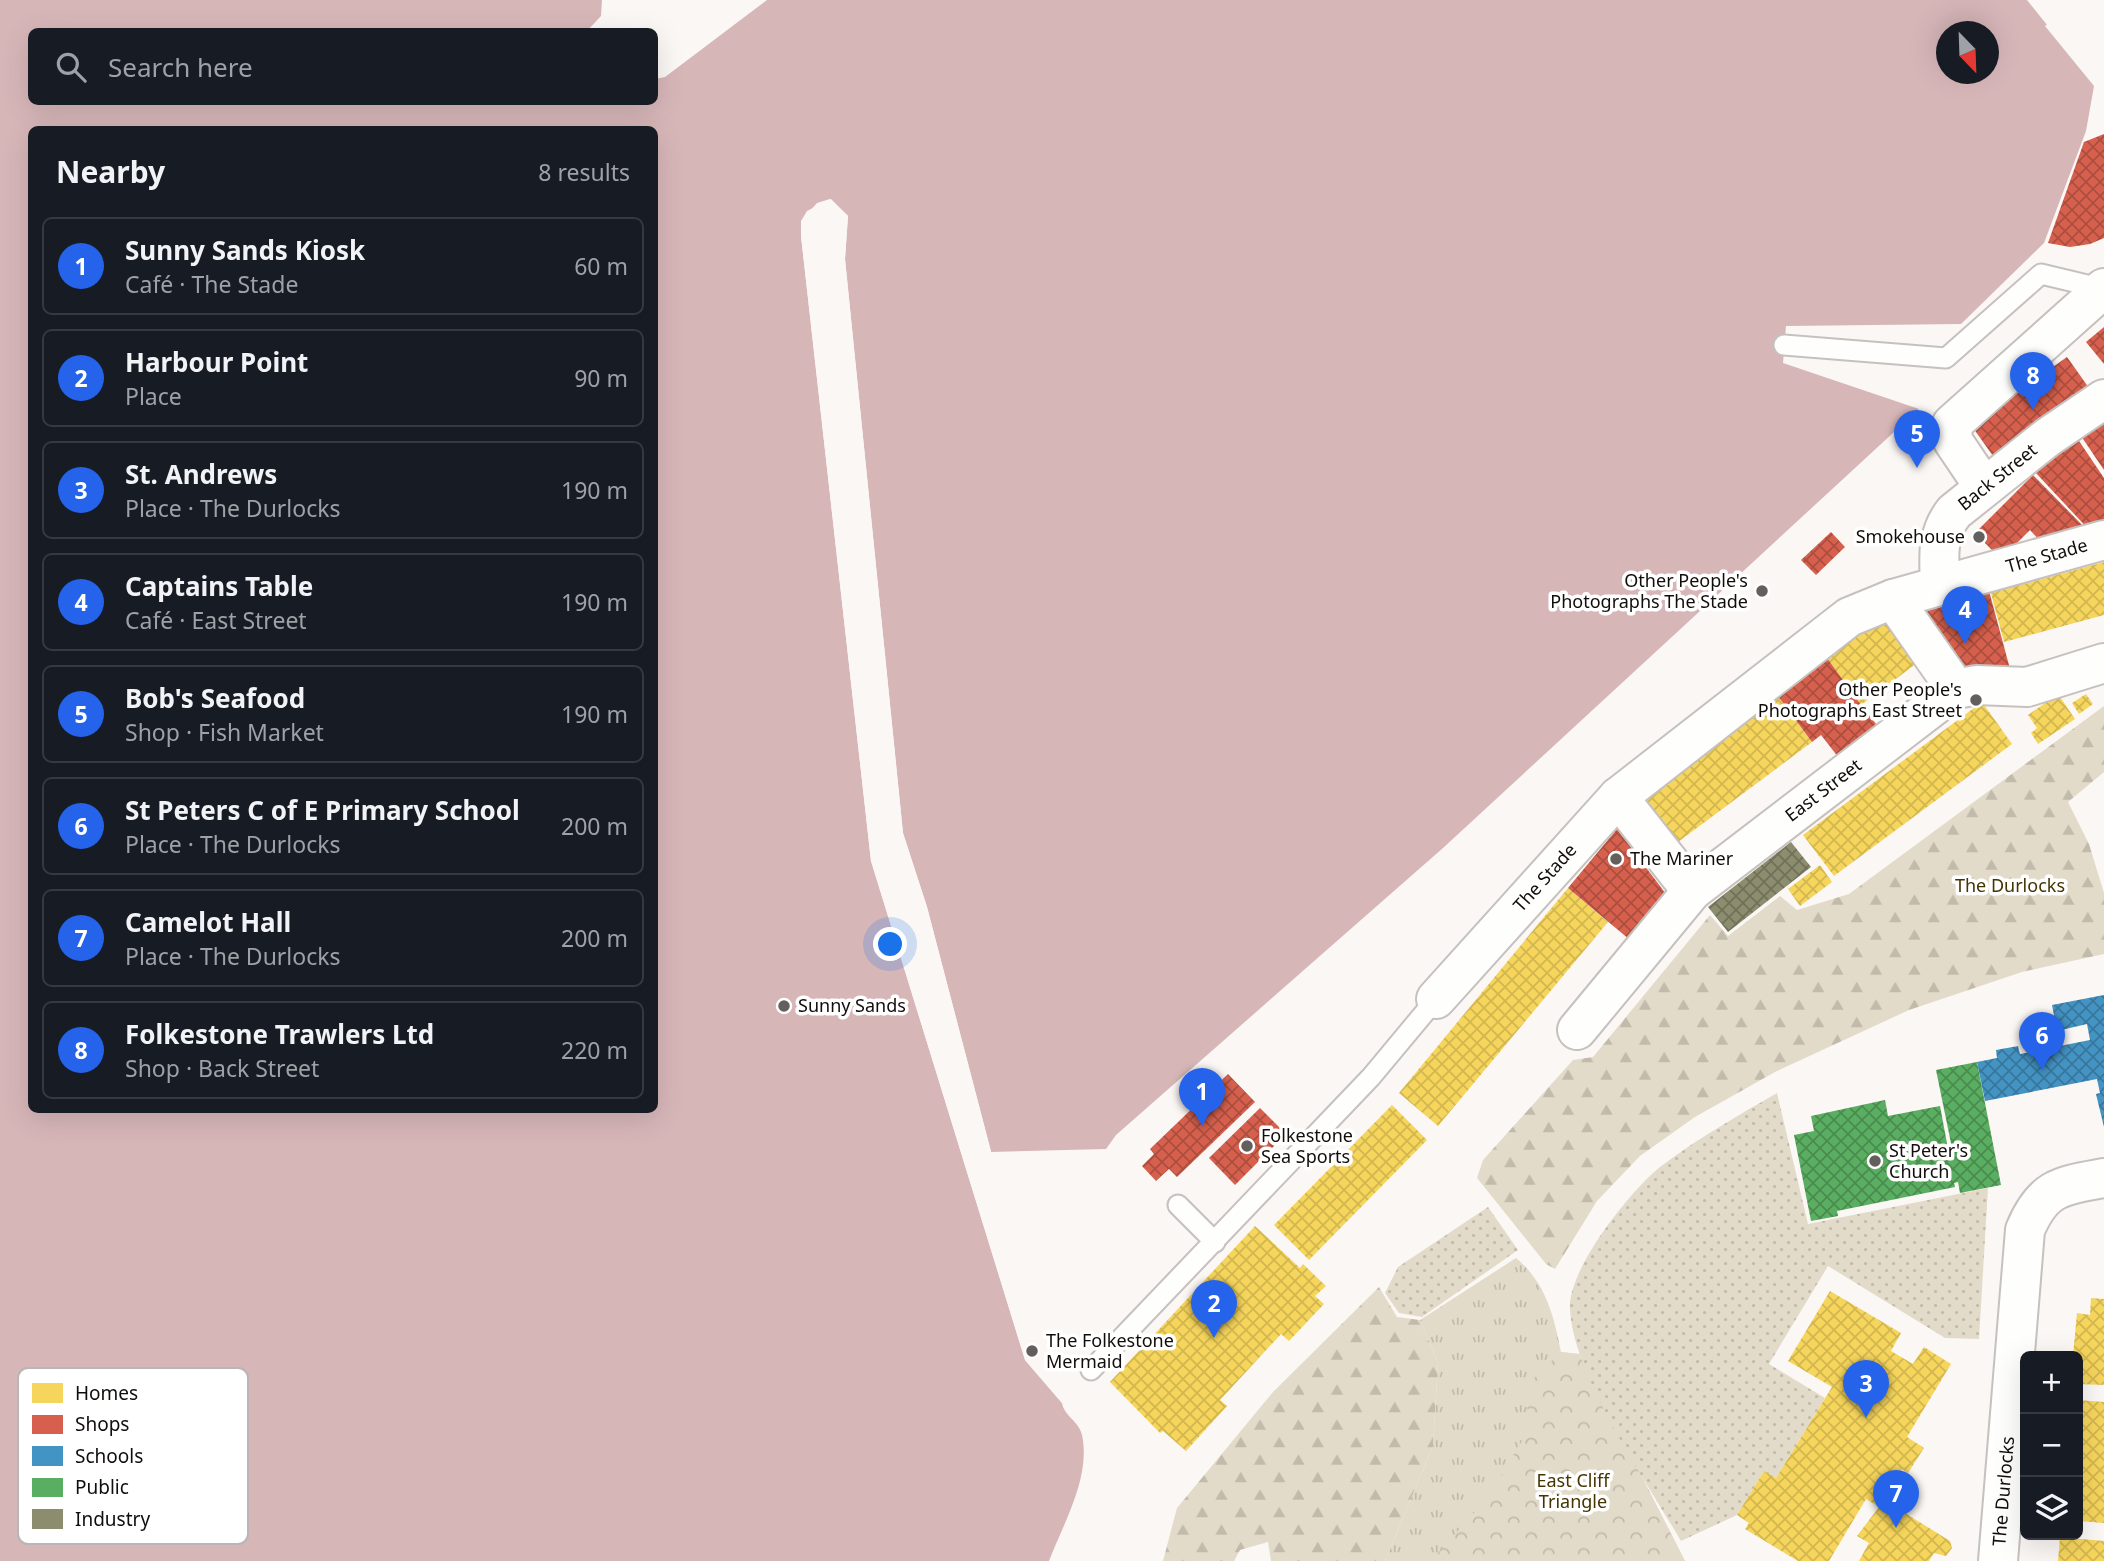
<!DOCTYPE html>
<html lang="en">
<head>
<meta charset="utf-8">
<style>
  :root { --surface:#171b24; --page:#242831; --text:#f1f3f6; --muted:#9ea1a6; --line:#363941; --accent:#2563eb }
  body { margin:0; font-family:"Noto Sans",sans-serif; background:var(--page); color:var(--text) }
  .controls { position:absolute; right:21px; bottom:21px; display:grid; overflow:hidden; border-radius:10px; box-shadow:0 7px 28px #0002 }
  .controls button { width:63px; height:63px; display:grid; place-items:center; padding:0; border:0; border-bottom:2px solid var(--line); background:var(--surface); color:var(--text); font:35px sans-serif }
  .compass { position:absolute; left:1936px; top:21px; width:63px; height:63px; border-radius:50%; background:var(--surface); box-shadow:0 7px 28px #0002; rotate:157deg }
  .you { position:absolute; left:891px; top:945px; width:24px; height:24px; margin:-18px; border:5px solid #fff; border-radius:50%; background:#1a73e8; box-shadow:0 0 0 10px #1a73e833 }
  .badge { display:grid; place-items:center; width:46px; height:46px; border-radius:50%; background:var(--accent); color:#fff; font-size:23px; font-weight:700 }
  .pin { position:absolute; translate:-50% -58px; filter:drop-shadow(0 2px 4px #0008) }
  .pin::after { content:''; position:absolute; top:37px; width:24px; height:21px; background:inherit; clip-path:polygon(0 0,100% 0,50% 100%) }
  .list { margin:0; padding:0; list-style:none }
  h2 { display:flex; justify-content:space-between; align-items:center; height:91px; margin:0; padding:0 28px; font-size:30px }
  h2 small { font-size:23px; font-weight:400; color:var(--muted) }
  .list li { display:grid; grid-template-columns:46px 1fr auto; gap:21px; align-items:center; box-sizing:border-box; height:98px; margin:0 14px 14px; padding:0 14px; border:2px solid var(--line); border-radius:10px }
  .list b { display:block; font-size:26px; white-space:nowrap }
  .list p { margin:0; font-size:23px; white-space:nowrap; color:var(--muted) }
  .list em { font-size:23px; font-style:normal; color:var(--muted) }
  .icon { flex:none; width:38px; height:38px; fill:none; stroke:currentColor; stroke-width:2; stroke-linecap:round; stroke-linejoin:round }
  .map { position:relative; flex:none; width:2104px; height:1561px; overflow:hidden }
  .search { position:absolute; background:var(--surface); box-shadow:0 7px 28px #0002; left:28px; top:28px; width:630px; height:77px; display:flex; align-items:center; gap:18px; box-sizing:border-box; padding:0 24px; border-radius:10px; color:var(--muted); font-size:26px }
  .panel { position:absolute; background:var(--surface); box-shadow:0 7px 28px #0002; left:28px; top:126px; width:630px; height:987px; border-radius:10px }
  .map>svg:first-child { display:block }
  .grass { fill:url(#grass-tufts) }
  .forest { fill:url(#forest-firs) }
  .park { fill:url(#park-crowns) }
  .garden { fill:url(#garden-dots) }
  .water { fill:#d7b6b8; fill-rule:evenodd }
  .pier { fill:#fbf7f4 }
  .homes { fill:url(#homes-cross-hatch) }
  .shops { fill:url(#shops-cross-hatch) }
  .schools { fill:url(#schools-cross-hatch) }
  .public { fill:url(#public-cross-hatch) }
  .industry { fill:url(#industry-cross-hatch) }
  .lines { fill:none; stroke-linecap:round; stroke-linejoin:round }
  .lane-casing { stroke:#c6c1bf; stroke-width:23 }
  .street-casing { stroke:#c6c1bf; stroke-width:42 }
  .lane { stroke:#fefefd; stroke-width:19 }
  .street { stroke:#fefefd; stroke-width:38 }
  .poi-dot { fill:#635f5d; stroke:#fff; stroke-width:2.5 }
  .labels { text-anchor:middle; stroke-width:7; stroke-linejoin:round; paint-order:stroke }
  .street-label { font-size:18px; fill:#110d0b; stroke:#fff }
  .poi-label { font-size:18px; fill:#110d0b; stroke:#fff; text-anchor:start }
  .park-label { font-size:18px; fill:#443400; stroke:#fff }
  .key { fill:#fff; stroke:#b8b6b6; stroke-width:2 }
  .key-label { font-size:19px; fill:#110d0b }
</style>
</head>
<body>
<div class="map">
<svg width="2104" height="1561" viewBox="0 0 2104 1561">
  <defs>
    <pattern id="grass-tufts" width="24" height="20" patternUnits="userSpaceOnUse" patternTransform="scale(1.75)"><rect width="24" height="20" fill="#e3dbc9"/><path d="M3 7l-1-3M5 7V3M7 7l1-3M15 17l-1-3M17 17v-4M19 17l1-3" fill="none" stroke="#c2bbab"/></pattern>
    <pattern id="forest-firs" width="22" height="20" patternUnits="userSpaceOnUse" patternTransform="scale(1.75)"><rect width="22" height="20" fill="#e3dbc9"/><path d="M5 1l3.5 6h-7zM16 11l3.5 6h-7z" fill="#c2bbab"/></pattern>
    <pattern id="park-crowns" width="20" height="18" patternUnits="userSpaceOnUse" patternTransform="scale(1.75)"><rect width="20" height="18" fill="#e3dbc9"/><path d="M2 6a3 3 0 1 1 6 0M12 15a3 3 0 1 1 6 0" fill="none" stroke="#c2bbab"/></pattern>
    <pattern id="garden-dots" width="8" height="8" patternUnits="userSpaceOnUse" patternTransform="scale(1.75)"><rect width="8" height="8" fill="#e3dbc9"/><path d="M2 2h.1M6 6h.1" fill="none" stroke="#c2bbab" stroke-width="1.8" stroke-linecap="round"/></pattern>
    <pattern id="homes-cross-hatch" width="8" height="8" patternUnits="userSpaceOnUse" patternTransform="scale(1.75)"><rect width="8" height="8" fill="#f6d55c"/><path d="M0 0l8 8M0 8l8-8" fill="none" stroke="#d2b64f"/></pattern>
    <pattern id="shops-cross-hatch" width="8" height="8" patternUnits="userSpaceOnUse" patternTransform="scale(1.75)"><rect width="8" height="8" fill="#d6604d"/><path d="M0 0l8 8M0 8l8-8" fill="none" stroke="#ac4e3e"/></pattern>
    <pattern id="schools-cross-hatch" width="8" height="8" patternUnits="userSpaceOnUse" patternTransform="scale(1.75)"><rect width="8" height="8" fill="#4393c3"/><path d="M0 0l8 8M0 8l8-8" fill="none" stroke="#37769d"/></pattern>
    <pattern id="public-cross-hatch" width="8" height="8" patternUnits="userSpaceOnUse" patternTransform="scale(1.75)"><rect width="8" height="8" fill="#5aae61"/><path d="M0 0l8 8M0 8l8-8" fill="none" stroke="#498c4e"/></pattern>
    <pattern id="industry-cross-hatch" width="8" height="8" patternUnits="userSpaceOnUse" patternTransform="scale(1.75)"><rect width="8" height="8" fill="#8c8c6e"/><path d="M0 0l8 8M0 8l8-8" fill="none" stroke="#717159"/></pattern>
  </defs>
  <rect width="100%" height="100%" fill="#fbf7f4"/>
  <path class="grass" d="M1516 1258C1545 1282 1554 1315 1561 1352L1579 1354 1685 1561H1385L1433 1446 1438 1363 1420 1320Z"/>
  <g class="forest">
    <polygon points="2104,706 2104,772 2068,802 2089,844 2104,893 2104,954 2022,972 1909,1010 1775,1072 1695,1117 1640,1156 1597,1201 1555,1269 1546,1264 1477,1178 1483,1160 1573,1060 1593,1057 1710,915 1728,936 1780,896 1797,910 1849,894"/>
    <polygon points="1379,1287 1397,1317 1420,1320 1438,1363 1433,1446 1385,1561 1271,1561 1268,1542 1240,1550 1234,1561 1163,1561 1177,1508 1273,1392"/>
  </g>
  <polygon class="park" points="1561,1352 1579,1354 1685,1561 1431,1561 1488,1497 1528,1431 1527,1385"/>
  <g class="garden">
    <path d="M1777 1093 1808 1224 1988 1188 1979 1339 1945 1338 1828 1266 1769 1364 1825 1398 1776 1478 1764 1471 1737 1515 1681 1541C1647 1482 1572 1374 1570 1308 1568 1269 1630 1191 1660 1167 1697 1139 1737 1116 1777 1093Z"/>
    <polygon points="1488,1207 1518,1250 1422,1317 1399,1313 1385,1293 1398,1267"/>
  </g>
  <path class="water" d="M0 0H602L601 16 587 31 32 32V102H654L655 79 665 77 767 0H2074L2045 26 2094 86 2086 131 2044 243 1961 324 1786 326 1783 363 1919 409 1443 848 1116 1135 1106 1149 991 1152 927 907 903 833 845 259 848 216 830 199 817 203 801 221V236L871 861 1025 1360 1062 1403C1064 1416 1079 1421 1082 1435 1091 1477 1064 1522 1049 1561H0ZM1946 32H1988V74H1946ZM32 130H654V1110H32Z"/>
  <g class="pier">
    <polygon points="2027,0 2077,0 2050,26 2097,87"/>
    <polygon points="831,199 848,216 845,259 903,833 927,907 992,1155 987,1153 924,908 900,834 842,259 845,217 830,203 810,213 804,222 804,236 875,860 1028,1358 1065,1401 1062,1403 1025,1360 871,861 801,236 801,221 807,211"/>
  </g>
  <g class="homes">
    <polygon points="2104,562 2104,615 2004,642 1991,593"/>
    <polygon points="1882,616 1917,663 1861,705 1827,658"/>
    <polygon points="2058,694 2075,719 2038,744 2031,733 2037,728 2028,715"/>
    <polygon points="2086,694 2093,704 2079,714 2072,703"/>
    <polygon points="1777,695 1812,742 1666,851 1631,805"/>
    <polygon points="1982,702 2012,744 1834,876 1803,835"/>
    <polygon points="1820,865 1832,882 1800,906 1788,889"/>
    <polygon points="1568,888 1608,922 1438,1126 1399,1093"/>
    <polygon points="1392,1105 1427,1140 1309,1260 1274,1225"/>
    <polygon points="1255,1226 1300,1268 1303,1264 1326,1286 1315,1296 1324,1304 1289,1341 1281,1334 1220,1400 1227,1406 1186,1451 1163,1431 1160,1433 1110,1382"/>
    <polygon points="1830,1291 1901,1333 1891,1351 1913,1364 1924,1347 1951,1364 1907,1437 1924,1448 1908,1473 1902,1469 1890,1490 1911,1503 1905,1513 1950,1541 1952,1548 1946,1556 1934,1553 1929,1561 1859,1561 1869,1543 1857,1536 1879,1507 1866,1499 1829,1561 1798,1561 1745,1529 1749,1523 1737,1515 1764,1471 1776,1478 1832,1387 1788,1361"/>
    <polygon points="2091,1298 2104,1299 2104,1385 2078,1384 2078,1356 2073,1356 2077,1313 2090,1315"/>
    <polygon points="2078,1400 2104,1402 2104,1523 2078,1521"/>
    <polygon points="2060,1537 2104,1541 2104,1561 2058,1561"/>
  </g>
  <g class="shops">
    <polygon points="2104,134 2104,238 2090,244 2070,247 2048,243 2084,142"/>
    <polygon points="2104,327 2104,364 2086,342"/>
    <polygon points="2067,357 2094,395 1998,463 1971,425"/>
    <polygon points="2104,421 2104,470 2081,436"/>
    <polygon points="2077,438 2104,478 2104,528 2091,532 2035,472"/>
    <polygon points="2033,475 2089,532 2045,546 2030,530 2001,559 1975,533"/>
    <polygon points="1831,532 1845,547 1816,575 1801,560"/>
    <polygon points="1989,591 2013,680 1952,678 1921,610"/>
    <polygon points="1827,658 1861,705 1853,710 1859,718 1867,712 1882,732 1842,762 1821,735 1812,742 1777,695"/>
    <polygon points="1617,829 1672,902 1636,945 1568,888"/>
    <polygon points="1228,1074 1255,1102 1177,1177 1169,1169 1156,1181 1142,1166 1154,1154 1150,1149"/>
    <polygon points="1260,1108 1286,1134 1235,1185 1209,1158"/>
  </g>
  <polygon class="schools" points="2104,995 2104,1127 2096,1094 2100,1093 2097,1079 1985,1101 1977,1062 1997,1058 1996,1050 2018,1046 2020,1054 2090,1040 2087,1024 2057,1031 2052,1005"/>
  <polygon class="public" points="1977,1062 2001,1185 1960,1193 1958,1182 1954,1183 1955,1187 1837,1211 1838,1216 1811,1221 1794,1135 1814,1131 1811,1116 1885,1100 1888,1116 1940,1106 1949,1154 1953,1153 1936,1070"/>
  <polygon class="industry" points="1791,842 1811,867 1728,932 1708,907"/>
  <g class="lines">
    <defs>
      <g id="lane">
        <polyline points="1784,345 1946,358 2041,274 2104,289"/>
        <polyline points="1178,1205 1215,1242"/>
        <polyline points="1091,1370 1371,1077 1436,999"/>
      </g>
      <g id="street">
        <polyline points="1984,487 1953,441 1952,424 2104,288"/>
        <path id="s1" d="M1940 586C1939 557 1936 535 1954 512L2048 437 2104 399"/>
        <polyline points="1893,599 1956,689"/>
        <polyline points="1618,797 1692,891"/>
        <path id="s2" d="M1436 999 1618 797 1849 617 1893 599 2104 540"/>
        <path id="s3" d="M1577 1030 1692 891 1956 689 1977 685 2027 687 2104 663"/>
        <path id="s4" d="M1998 1561 2025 1230C2043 1187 2060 1186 2104 1178"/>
      </g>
    </defs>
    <use href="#lane" class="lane-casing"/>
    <use href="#street" class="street-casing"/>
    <use href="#lane" class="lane"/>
    <use href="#street" class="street"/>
  </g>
  <g class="poi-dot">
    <circle cx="1979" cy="537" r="7"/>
    <circle cx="1762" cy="591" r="7"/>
    <circle cx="1976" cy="700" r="7"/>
    <circle cx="1616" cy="859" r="7"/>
    <circle cx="784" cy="1006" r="7"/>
    <circle cx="1247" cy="1146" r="7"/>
    <circle cx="1875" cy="1161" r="7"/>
    <circle cx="1032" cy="1351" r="7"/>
  </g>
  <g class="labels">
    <g class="street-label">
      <text dy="6" stroke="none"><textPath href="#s1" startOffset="133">Back Street</textPath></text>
      <text dy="6" stroke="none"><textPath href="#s2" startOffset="772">The Stade</textPath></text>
      <text dy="6" stroke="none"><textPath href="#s3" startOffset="346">East Street</textPath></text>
      <text dy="6" stroke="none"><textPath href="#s2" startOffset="163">The Stade</textPath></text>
      <text dy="6" stroke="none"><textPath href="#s4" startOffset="70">The Durlocks</textPath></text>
    </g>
    <g class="poi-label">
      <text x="1965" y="543" text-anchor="end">Smokehouse</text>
      <text x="1748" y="587" text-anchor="end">Other People's<tspan x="1748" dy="21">Photographs The Stade</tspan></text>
      <text x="1962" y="696" text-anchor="end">Other People's<tspan x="1962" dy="21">Photographs East Street</tspan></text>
      <text x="1630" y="865">The Mariner</text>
      <text x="798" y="1012">Sunny Sands</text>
      <text x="1261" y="1142">Folkestone<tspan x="1261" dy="21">Sea Sports</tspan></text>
      <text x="1889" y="1157">St Peter's<tspan x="1889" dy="21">Church</tspan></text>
      <text x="1046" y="1347">The Folkestone<tspan x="1046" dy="21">Mermaid</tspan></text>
    </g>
    <g class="park-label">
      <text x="2010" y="892">The Durlocks</text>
      <text x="1573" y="1487">East Cliff<tspan x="1573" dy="21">Triangle</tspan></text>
    </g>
  </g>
  <rect x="18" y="1368" width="230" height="176" rx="10" class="key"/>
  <rect x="32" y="1383" width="31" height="20" fill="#f6d55c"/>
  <rect x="32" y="1415" width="31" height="19" fill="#d6604d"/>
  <rect x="32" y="1446" width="31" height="20" fill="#4393c3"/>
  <rect x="32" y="1478" width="31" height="19" fill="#5aae61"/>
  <rect x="32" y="1509" width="31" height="20" fill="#8c8c6e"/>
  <g class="key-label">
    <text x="75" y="1400">Homes</text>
    <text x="75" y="1431">Shops</text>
    <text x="75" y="1463">Schools</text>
    <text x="75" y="1494">Public</text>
    <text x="75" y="1526">Industry</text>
  </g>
</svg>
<div class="controls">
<button>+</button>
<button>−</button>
<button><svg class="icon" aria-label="layers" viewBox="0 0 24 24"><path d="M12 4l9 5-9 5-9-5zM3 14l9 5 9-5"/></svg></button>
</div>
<svg class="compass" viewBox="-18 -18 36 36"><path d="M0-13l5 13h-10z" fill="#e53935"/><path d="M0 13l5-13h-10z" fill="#9ea1a6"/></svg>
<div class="you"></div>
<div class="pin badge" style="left:1202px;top:1126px">1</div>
<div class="pin badge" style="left:1214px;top:1338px">2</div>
<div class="pin badge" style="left:1866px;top:1418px">3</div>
<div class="pin badge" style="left:1965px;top:644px">4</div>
<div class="pin badge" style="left:1917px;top:468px">5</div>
<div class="pin badge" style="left:2042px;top:1070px">6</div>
<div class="pin badge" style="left:1896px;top:1528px">7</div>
<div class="pin badge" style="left:2033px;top:410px">8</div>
<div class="search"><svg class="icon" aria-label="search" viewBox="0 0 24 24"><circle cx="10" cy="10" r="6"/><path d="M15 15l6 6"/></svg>Search here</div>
<section class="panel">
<h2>Nearby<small>8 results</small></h2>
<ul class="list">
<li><span class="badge">1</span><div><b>Sunny Sands Kiosk</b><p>Café · The Stade</p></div><em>60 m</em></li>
<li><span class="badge">2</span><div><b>Harbour Point</b><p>Place</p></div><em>90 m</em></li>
<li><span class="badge">3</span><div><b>St. Andrews</b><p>Place · The Durlocks</p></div><em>190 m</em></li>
<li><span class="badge">4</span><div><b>Captains Table</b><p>Café · East Street</p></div><em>190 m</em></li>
<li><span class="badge">5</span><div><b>Bob's Seafood</b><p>Shop · Fish Market</p></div><em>190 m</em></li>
<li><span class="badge">6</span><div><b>St Peters C of E Primary School</b><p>Place · The Durlocks</p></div><em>200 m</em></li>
<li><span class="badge">7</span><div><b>Camelot Hall</b><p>Place · The Durlocks</p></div><em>200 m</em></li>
<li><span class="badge">8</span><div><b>Folkestone Trawlers Ltd</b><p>Shop · Back Street</p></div><em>220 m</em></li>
</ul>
</section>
</div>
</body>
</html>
